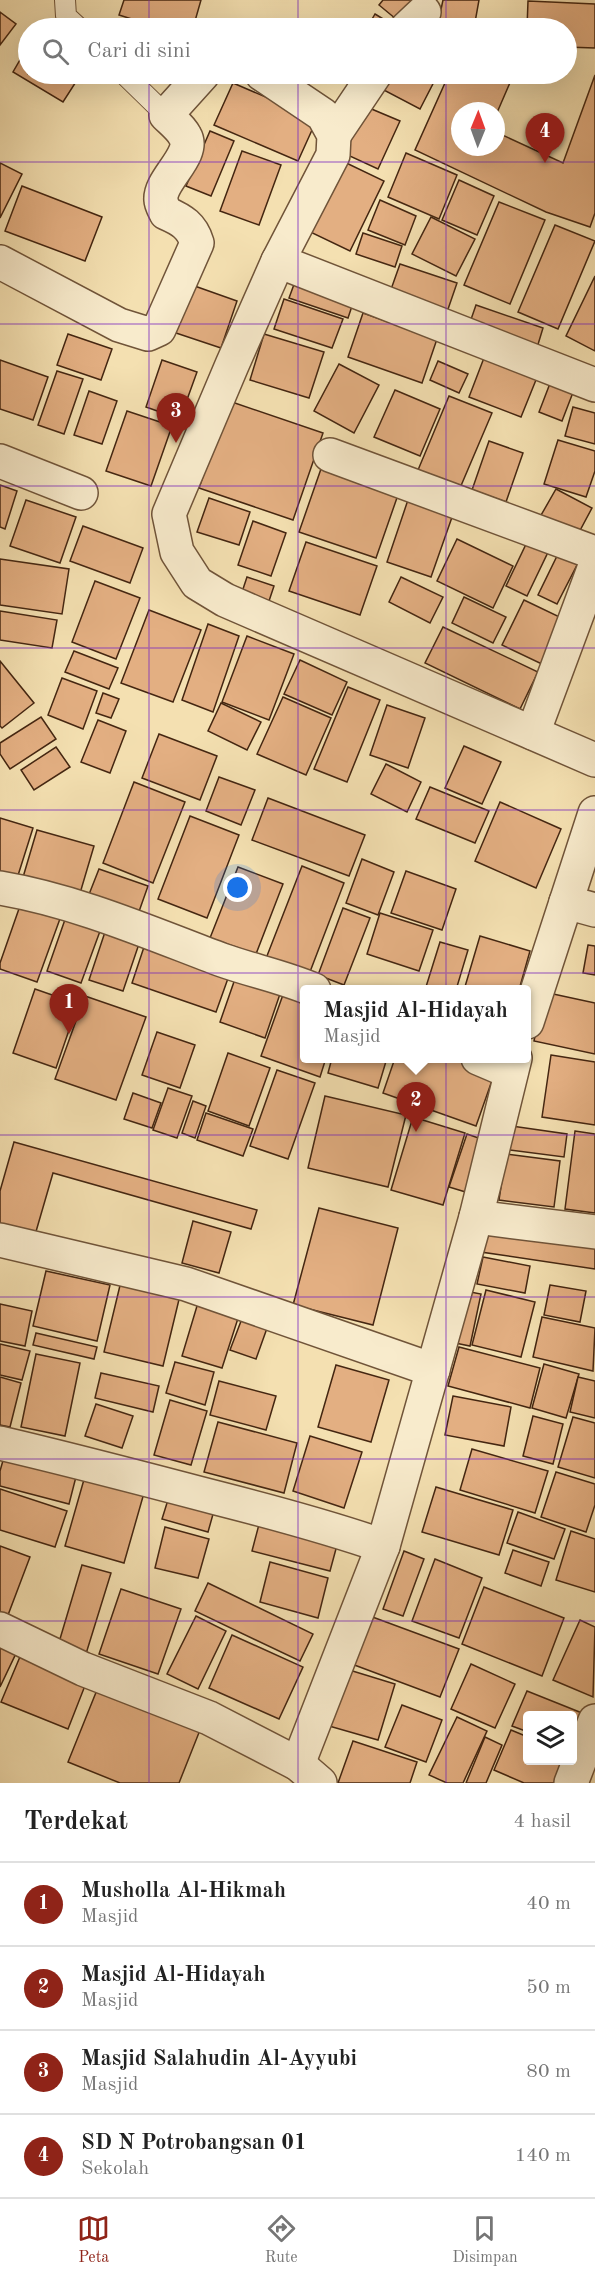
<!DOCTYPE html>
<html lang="id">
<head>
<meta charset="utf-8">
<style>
  :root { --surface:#fff; --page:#f2f2f2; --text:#222; --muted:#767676; --line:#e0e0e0; --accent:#8f2418 }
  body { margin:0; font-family:"Old Standard TT",serif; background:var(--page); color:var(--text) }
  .controls { position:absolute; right:18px; bottom:18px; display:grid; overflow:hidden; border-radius:6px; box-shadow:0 6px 24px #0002 }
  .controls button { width:54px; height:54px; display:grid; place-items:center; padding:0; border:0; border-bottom:2px solid var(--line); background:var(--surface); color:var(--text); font:30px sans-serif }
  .compass { position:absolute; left:451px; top:102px; width:54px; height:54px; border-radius:50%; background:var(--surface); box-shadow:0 6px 24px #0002; rotate:1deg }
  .you { position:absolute; left:238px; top:888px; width:21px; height:21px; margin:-15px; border:4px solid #fff; border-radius:50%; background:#1a73e8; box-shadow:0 0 0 9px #1a73e833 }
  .badge { display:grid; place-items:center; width:39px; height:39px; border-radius:50%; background:var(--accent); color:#fff; font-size:20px; font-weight:700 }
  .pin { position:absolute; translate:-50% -50px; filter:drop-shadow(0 2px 3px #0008) }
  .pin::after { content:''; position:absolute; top:32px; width:21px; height:18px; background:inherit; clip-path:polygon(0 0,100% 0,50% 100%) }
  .popup { position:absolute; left:300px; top:985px; width:231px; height:78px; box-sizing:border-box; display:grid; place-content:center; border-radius:6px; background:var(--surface); filter:drop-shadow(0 2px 4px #0005); font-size:20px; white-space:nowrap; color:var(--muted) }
  .popup b { font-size:22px; color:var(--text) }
  .popup::after { content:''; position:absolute; left:50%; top:100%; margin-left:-12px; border:12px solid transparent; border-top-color:var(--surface) }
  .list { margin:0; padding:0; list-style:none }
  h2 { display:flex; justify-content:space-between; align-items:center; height:78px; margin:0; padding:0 24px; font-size:26px }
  h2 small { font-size:20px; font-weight:400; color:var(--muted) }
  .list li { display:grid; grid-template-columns:39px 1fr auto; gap:18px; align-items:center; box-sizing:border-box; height:84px; padding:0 24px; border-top:2px solid var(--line) }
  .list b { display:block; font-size:22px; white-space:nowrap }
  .list p { margin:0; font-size:20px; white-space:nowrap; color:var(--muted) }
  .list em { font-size:20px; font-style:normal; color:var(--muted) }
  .icon { flex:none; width:33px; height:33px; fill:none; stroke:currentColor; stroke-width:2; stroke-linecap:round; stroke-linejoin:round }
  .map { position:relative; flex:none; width:595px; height:1783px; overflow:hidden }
  .search { position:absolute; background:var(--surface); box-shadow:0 6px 24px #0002; left:18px; right:18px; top:18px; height:66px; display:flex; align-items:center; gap:15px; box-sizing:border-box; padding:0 21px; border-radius:33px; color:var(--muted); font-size:22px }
  .sheet { height:414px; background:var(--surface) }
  nav { display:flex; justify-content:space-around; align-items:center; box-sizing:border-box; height:84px; border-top:2px solid var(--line); background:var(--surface); font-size:16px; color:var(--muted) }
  nav a { display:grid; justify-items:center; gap:3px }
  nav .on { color:var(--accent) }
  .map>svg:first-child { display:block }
  .building { fill:#e3af82; stroke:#442611; stroke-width:1.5 }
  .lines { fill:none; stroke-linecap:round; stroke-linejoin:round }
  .service-casing { stroke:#705439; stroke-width:22 }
  .minor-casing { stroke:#705439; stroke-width:36 }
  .service { stroke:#f8ebcc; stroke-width:20 }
  .minor { stroke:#f8ebcc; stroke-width:33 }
  .grid { fill:none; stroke:#7b2cbf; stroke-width:1.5; stroke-opacity:0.55 }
</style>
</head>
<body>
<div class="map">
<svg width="595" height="1783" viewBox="0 0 595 1783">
  <rect width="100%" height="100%" fill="#f4e0b1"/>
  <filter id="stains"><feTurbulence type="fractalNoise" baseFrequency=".00333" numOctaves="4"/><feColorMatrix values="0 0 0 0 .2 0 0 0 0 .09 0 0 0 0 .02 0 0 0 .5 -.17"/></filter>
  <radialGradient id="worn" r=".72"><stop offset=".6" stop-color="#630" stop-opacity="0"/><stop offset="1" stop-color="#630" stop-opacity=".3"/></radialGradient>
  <g class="building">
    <polygon points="124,0 201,0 193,28 160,28 119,15"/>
    <polygon points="383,0 422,0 402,24 379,5"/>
    <polygon points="443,0 479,0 474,28 437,28"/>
    <polygon points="528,1 595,4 595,48 566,47 566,28 527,28"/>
    <polygon points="0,12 16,24 0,45"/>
    <polygon points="375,14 398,28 367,28"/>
    <polygon points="28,46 28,74 81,74 63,102 13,72"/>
    <polygon points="385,74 438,74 420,109 378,87"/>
    <polygon points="449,74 501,74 512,78 496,115 496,111 460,111 460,147 496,147 496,132 563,163 595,75 595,213 590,227 546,212 415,150"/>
    <polygon points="233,83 317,119 298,161 214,125"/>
    <polygon points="362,105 400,121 378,169 341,152"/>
    <polygon points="210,131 234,141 211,196 186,186"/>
    <polygon points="242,151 281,165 259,225 220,211"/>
    <polygon points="406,153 457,175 439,219 388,197"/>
    <polygon points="338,159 384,181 350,251 304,229"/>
    <polygon points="0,163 22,174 0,218"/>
    <polygon points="459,180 494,196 477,235 442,220"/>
    <polygon points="22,186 102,217 85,261 5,231"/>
    <polygon points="380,200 416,216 405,245 368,230"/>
    <polygon points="499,202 545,220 510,304 464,285"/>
    <polygon points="431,217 475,239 456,276 412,254"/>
    <polygon points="555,225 595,241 558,329 518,312"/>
    <polygon points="363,233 402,246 395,267 356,254"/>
    <polygon points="400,264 457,283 446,315 389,295"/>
    <polygon points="595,276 595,351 566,336"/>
    <polygon points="296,279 354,300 348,318 289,298"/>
    <polygon points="189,284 237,301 221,348 173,332"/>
    <polygon points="284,299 343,319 332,348 274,329"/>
    <polygon points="476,305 543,328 536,351 468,328"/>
    <polygon points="363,313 437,339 422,383 348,357"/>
    <polygon points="68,334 112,349 101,380 57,365"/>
    <polygon points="264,334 324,352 309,398 250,380"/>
    <polygon points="487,350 540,370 521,417 469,397"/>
    <polygon points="0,360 48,377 33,420 0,409"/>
    <polygon points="162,360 197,372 180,419 146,407"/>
    <polygon points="438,361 468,374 459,393 430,380"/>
    <polygon points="339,364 379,385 354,433 314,411"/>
    <polygon points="57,371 83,379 64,434 38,425"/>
    <polygon points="554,373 577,382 562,421 539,412"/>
    <polygon points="395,390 440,409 420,456 374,437"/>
    <polygon points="89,391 117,401 102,444 74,435"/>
    <polygon points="449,396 492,413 460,488 418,470"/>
    <polygon points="229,401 323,433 293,520 199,488"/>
    <polygon points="573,407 595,413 595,444 565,436"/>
    <polygon points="127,411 172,426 151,486 106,471"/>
    <polygon points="558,440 595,451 595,471 586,497 544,484"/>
    <polygon points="489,441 523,453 506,502 472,490"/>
    <polygon points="322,466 399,492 376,558 299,532"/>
    <polygon points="0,485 17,491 5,529 0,527"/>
    <polygon points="412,488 457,503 431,577 387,562"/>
    <polygon points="556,489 592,508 577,536 540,517"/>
    <polygon points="209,498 250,512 239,545 197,532"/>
    <polygon points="26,500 76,517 60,563 10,546"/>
    <polygon points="253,521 286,533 271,576 238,565"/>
    <polygon points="83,526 143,548 130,583 70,561"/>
    <polygon points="529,538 550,548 527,596 506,586"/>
    <polygon points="457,539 513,566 493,608 437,581"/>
    <polygon points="306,542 377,566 360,615 289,591"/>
    <polygon points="558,554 578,563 557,604 538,595"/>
    <polygon points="0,559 69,569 62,614 0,605"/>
    <polygon points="247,577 274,586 268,604 241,595"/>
    <polygon points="401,577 443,597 430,623 389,602"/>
    <polygon points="95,581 140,598 116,659 72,642"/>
    <polygon points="464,597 506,617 493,643 452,623"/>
    <polygon points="524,600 568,621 546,666 502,645"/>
    <polygon points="149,610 201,630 173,702 121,683"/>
    <polygon points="0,611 57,620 52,648 0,640"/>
    <polygon points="208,624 239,636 213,712 182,700"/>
    <polygon points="443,627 538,672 520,709 425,663"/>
    <polygon points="247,636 294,654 269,720 222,702"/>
    <polygon points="74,651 118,668 109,689 65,672"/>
    <polygon points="300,660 347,682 332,715 284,694"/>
    <polygon points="0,661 34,703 2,728 0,726"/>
    <polygon points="62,678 97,691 83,729 48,715"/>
    <polygon points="348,687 380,700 347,782 314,769"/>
    <polygon points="103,693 119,699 111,718 96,713"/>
    <polygon points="283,697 331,718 306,775 257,754"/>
    <polygon points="221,703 261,722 247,750 208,731"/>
    <polygon points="387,705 425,718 408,768 370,755"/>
    <polygon points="41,717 56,739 10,769 0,754 0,743"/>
    <polygon points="98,720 126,731 110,773 81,762"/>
    <polygon points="159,734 217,756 200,800 142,778"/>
    <polygon points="464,746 501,762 482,804 445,788"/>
    <polygon points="56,747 70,767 34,790 21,770"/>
    <polygon points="386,764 421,782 407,812 371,794"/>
    <polygon points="219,777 255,790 241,825 206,811"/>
    <polygon points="134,782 185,802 153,883 103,863"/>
    <polygon points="430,787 489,811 475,843 416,819"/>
    <polygon points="268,798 365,835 349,876 252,840"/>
    <polygon points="500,802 561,829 536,888 475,861"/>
    <polygon points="190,816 239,835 207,918 158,899"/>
    <polygon points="0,818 33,828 14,888 0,884"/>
    <polygon points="37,830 94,846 78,900 21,884"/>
    <polygon points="362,859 394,872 378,915 346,903"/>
    <polygon points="302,866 344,883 308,977 265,961"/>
    <polygon points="238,867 283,884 256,954 210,938"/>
    <polygon points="99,869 148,886 136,920 86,902"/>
    <polygon points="406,871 456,889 442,930 391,913"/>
    <polygon points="21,903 61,916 37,982 0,969 0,963"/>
    <polygon points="343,908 370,918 344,985 318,975"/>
    <polygon points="68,911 103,923 81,983 47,971"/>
    <polygon points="380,913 433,930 419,971 367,954"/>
    <polygon points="108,923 142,935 123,991 89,980"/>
    <polygon points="480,936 530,951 519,990 464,990"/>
    <polygon points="146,941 231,970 216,1012 132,983"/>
    <polygon points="440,942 468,950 456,990 425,990"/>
    <polygon points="588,945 595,946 595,975 583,973"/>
    <polygon points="236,976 281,991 265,1038 220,1022"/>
    <polygon points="35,989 78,1004 56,1068 13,1053"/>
    <polygon points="284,992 305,1000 305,1058 326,1058 320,1077 261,1056"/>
    <polygon points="544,992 595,1003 595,1054 534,1041"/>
    <polygon points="85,996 146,1017 116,1100 55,1079"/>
    <polygon points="157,1032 195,1045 180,1088 142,1075"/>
    <polygon points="228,1053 270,1068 249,1126 208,1111"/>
    <polygon points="551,1055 595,1062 595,1125 542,1117"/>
    <polygon points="332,1058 387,1058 378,1088 328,1073"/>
    <polygon points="395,1058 457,1058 495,1072 476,1126 383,1093"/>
    <polygon points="277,1070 315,1083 288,1159 250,1146"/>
    <polygon points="168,1088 192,1096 177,1138 153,1130"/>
    <polygon points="133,1093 161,1103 152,1128 124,1119"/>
    <polygon points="325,1096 406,1115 388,1187 308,1168"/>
    <polygon points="193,1101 206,1106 195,1138 182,1133"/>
    <polygon points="206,1113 253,1129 243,1156 197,1140"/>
    <polygon points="413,1117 465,1133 443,1205 391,1190"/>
    <polygon points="505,1125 567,1134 564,1157 502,1149"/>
    <polygon points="575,1131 595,1134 595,1213 565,1209"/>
    <polygon points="467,1134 487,1141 469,1193 449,1187"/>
    <polygon points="14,1142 257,1210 251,1229 53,1173 35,1235 0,1225 0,1191"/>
    <polygon points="506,1154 560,1161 554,1207 499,1200"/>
    <polygon points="319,1208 398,1228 373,1325 293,1305"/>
    <polygon points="193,1221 231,1232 219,1273 182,1263"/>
    <polygon points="485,1227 595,1243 595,1269 481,1252"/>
    <polygon points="483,1257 530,1266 525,1293 477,1284"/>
    <polygon points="46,1271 110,1285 97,1341 33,1326"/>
    <polygon points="123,1273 182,1287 163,1366 104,1352"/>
    <polygon points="550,1285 586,1291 580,1322 544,1315"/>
    <polygon points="460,1290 481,1294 470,1346 450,1342"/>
    <polygon points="486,1290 535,1302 521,1357 472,1345"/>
    <polygon points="200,1296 241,1309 222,1368 182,1356"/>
    <polygon points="0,1304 32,1311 25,1346 0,1341"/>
    <polygon points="246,1308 271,1317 256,1359 230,1350"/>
    <polygon points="542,1317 595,1328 593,1371 533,1357"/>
    <polygon points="36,1333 97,1347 94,1359 33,1345"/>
    <polygon points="0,1344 30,1351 22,1380 0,1375"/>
    <polygon points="459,1347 540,1368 530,1408 448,1386"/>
    <polygon points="36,1354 80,1363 65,1436 21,1427"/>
    <polygon points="175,1362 214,1372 205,1405 166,1393"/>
    <polygon points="544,1364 579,1374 566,1418 532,1408"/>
    <polygon points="336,1365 389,1380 371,1442 318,1427"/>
    <polygon points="101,1373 159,1386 153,1412 95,1398"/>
    <polygon points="0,1377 21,1383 10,1427 0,1425"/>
    <polygon points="578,1377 595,1381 595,1418 570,1412"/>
    <polygon points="219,1381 276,1396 266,1430 210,1415"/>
    <polygon points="453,1396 511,1407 504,1446 445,1435"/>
    <polygon points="170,1400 207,1411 191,1465 154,1455"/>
    <polygon points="96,1404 133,1416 122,1448 85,1436"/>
    <polygon points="533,1416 563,1424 553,1464 523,1456"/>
    <polygon points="573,1417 595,1423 595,1478 558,1467"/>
    <polygon points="218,1422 297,1443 284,1493 204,1472"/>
    <polygon points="310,1436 362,1452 344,1508 293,1491"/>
    <polygon points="472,1449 548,1471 535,1513 460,1490"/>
    <polygon points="6,1450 78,1469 69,1504 0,1486 0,1471"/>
    <polygon points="556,1472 595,1484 595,1505 586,1532 541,1517"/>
    <polygon points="85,1476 144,1493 124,1563 65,1546"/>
    <polygon points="172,1487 217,1500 208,1532 162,1519"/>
    <polygon points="436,1487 513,1510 499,1555 422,1532"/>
    <polygon points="0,1489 67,1511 55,1547 0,1530"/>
    <polygon points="518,1512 565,1529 554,1559 507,1543"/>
    <polygon points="262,1513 340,1534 330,1571 252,1551"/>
    <polygon points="165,1527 209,1539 198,1578 155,1568"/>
    <polygon points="571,1531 595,1539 595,1592 556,1580"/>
    <polygon points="0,1546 30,1557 8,1615 0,1613"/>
    <polygon points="513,1550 549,1562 541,1586 505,1573"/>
    <polygon points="404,1551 424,1559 403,1616 383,1609"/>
    <polygon points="435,1559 482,1578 459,1638 412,1621"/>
    <polygon points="270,1562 328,1578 318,1618 260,1602"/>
    <polygon points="82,1565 111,1573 85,1657 57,1649"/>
    <polygon points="208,1583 313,1634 300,1661 195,1611"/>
    <polygon points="484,1587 564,1618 542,1676 462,1644"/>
    <polygon points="121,1589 181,1609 158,1674 99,1654"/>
    <polygon points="359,1612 459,1649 440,1697 341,1660"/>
    <polygon points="196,1616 226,1631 198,1689 167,1674"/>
    <polygon points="580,1620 595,1627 593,1697 553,1680"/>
    <polygon points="232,1635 303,1667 279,1719 209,1688"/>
    <polygon points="0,1636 20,1645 0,1687"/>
    <polygon points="22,1652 88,1678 68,1729 1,1702"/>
    <polygon points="471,1664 515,1684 495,1728 451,1709"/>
    <polygon points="346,1669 395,1684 378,1740 329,1726"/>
    <polygon points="101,1680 204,1720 179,1783 120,1783 68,1762"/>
    <polygon points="527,1691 587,1715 573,1750 572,1716 528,1716 528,1732 512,1726"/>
    <polygon points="402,1705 442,1720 426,1762 385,1747"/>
    <polygon points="457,1717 487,1731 463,1783 447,1783 429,1775"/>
    <polygon points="511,1730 528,1737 528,1760 570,1760 560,1783 524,1783 494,1770"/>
    <polygon points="485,1737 502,1745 486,1783 466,1783"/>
    <polygon points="353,1741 417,1762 410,1783 338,1783"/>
  </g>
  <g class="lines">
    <defs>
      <g id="service">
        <polyline points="65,0 66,16 79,28"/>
        <polyline points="124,74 166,115"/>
      </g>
      <g id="minor">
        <polyline points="407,28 424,12"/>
        <polyline points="262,74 323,115 334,135 333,155 278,261 232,365 169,514 177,552 197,583 225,600 595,760"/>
        <polyline points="334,135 375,74"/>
        <polyline points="278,261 595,385"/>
        <path d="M0 262 119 325 148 334 159 329 197 243C192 226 182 220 166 213 164 209 161 204 161 200 159 180 196 155 185 136 181 128 172 121 166 115L203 74"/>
        <polyline points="330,455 595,553"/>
        <polyline points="0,461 81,493"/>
        <polyline points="533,733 595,566"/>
        <path d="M0 888C77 901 150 933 222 960 253 971 284 977 314 990"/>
        <polyline points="566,902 595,910"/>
        <polyline points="527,1022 595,813"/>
        <polyline points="478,1058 511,1072"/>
        <polyline points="476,1217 595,1232"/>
        <polyline points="0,1240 186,1284 433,1370"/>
        <path d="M0 1443C73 1460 145 1479 217 1498 272 1512 328 1527 383 1546"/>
        <polyline points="0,1629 83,1669 209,1718 298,1764 320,1783"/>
        <polyline points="298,1764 383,1546 476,1217 515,1058"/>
        <polyline points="571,1783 595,1721"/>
      </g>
    </defs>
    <use href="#service" class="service-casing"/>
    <use href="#minor" class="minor-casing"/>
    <use href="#service" class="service"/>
    <use href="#minor" class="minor"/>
  </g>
  <path class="grid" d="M149 0V28M298 0V28M446 0V28M149 74V1783M298 74V1783M446 74V1783M0 162H595M0 324H595M0 486H595M0 648H595M0 810H595M0 973H595M0 1135H595M0 1297H595M0 1459H595M0 1621H595"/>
  <rect width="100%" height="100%" filter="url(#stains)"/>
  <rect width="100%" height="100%" fill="url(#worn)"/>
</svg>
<div class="controls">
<button><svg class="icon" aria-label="layers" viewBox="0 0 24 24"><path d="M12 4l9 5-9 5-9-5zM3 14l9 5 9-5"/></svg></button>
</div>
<svg class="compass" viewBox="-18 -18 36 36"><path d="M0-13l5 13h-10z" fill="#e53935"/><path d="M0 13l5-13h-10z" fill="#767676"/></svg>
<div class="you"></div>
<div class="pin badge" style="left:69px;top:1034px">1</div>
<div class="pin badge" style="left:416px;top:1132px">2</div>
<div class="popup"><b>Masjid Al-Hidayah</b>Masjid</div>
<div class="pin badge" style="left:176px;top:443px">3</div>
<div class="pin badge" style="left:545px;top:163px">4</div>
<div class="search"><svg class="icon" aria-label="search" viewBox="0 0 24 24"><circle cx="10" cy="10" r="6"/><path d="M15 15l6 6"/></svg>Cari di sini</div>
</div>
<section class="sheet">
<h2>Terdekat<small>4 hasil</small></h2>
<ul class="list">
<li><span class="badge">1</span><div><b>Musholla Al-Hikmah</b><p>Masjid</p></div><em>40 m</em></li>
<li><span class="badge">2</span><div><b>Masjid Al-Hidayah</b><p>Masjid</p></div><em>50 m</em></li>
<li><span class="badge">3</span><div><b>Masjid Salahudin Al-Ayyubi</b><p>Masjid</p></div><em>80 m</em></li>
<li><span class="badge">4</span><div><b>SD N Potrobangsan 01</b><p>Sekolah</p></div><em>140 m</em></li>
</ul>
</section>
<nav>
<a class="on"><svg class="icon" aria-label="map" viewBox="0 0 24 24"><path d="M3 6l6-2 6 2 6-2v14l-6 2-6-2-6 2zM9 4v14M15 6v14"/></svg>Peta</a>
<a><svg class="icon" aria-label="directions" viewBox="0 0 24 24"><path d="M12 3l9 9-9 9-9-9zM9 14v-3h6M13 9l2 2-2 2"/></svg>Rute</a>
<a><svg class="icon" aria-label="saved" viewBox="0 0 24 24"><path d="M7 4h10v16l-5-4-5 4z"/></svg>Disimpan</a>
</nav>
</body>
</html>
